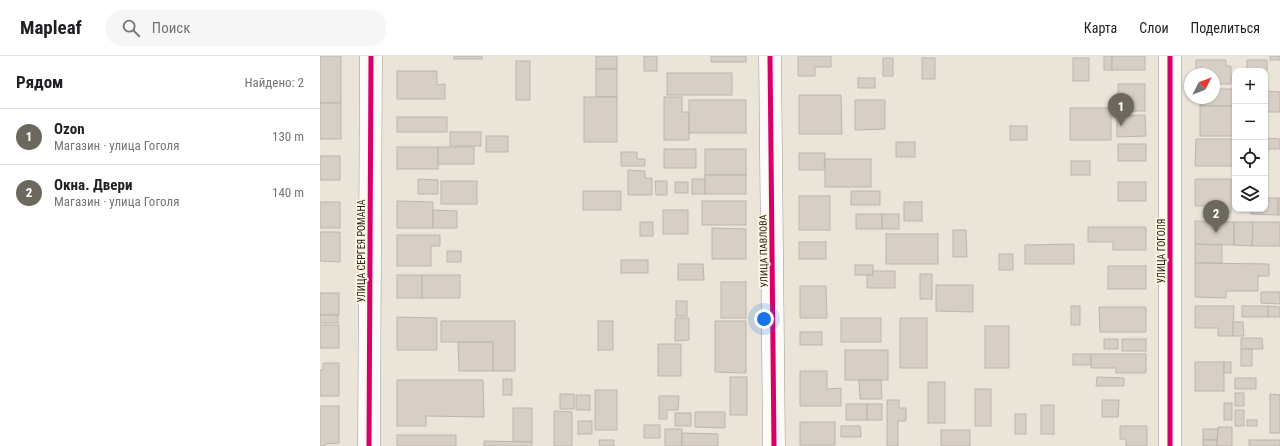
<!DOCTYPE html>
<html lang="ru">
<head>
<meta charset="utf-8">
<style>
  :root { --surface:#fff; --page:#f6f6f6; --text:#202124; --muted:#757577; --line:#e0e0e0; --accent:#6c685e }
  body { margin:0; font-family:"Roboto Condensed",sans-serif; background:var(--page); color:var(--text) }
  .controls { position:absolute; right:12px; top:12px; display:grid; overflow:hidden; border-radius:8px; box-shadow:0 1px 3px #0004 }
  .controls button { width:36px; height:36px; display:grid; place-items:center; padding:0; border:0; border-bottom:1px solid var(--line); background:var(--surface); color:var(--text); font:20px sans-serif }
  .compass { position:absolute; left:864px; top:12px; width:36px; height:36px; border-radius:50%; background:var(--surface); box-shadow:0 1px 3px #0004; rotate:48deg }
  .you { position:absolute; left:444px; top:263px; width:14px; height:14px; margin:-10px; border:3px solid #fff; border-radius:50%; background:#1a73e8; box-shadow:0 0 0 6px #1a73e833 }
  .badge { display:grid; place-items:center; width:26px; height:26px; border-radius:50%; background:var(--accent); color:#fff; font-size:13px; font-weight:700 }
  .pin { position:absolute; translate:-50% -33px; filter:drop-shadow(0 1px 2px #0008) }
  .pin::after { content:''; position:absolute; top:21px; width:14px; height:12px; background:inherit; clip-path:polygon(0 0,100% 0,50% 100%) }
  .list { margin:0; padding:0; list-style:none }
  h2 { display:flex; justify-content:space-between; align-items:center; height:52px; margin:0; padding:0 16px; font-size:17px }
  h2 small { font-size:13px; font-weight:400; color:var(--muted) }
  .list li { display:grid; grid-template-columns:26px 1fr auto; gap:12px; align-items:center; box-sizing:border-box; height:56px; padding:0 16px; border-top:1px solid var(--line) }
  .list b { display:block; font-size:15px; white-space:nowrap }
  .list p { margin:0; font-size:13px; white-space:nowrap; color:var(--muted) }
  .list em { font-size:13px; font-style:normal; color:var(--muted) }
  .icon { flex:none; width:22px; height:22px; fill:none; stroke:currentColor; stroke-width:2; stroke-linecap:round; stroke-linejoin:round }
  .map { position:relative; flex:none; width:960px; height:390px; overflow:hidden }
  header { display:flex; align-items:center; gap:24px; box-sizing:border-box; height:56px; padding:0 20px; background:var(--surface); border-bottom:1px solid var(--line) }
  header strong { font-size:19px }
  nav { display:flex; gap:22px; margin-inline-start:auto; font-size:14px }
  .search { width:280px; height:36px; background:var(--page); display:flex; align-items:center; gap:10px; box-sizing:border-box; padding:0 14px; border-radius:16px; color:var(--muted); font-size:15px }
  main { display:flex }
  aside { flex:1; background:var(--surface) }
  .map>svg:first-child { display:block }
  .building { fill:#d7cec6; stroke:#bcb5ac }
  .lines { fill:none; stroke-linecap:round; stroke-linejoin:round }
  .minor-casing { stroke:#9d998f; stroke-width:23 }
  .tertiary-casing { stroke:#9d998f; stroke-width:23 }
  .minor { stroke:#fcfbf9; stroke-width:22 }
  .tertiary { stroke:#fcfbf9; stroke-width:22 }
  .cycleway-casing { stroke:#fef5e3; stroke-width:8 }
  .cycleway { stroke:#d6006c; stroke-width:5 }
  .labels { text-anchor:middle; stroke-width:3.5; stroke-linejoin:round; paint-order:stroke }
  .street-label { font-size:10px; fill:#28241b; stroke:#fef5e3 }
</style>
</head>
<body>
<header>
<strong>Mapleaf</strong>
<div class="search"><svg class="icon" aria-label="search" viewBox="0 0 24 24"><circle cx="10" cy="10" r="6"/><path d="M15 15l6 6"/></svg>Поиск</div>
<nav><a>Карта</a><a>Слои</a><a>Поделиться</a></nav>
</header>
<main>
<aside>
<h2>Рядом<small>Найдено: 2</small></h2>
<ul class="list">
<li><span class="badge">1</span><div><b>Ozon</b><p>Магазин · улица Гоголя</p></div><em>130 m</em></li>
<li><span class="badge">2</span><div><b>Окна. Двери</b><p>Магазин · улица Гоголя</p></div><em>140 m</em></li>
</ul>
</aside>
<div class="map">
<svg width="960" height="390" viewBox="0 0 960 390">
  <rect width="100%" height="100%" fill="#ebe5d9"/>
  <g class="building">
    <rect x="0" y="0" width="21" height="47"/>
    <rect x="134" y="0" width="28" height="3"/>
    <rect x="276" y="0" width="21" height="13"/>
    <rect x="324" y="0" width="13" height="15"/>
    <rect x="391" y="0" width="35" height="6"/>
    <polygon points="478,0 511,0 511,11 495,11 495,20 478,20"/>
    <rect x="784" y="0" width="8" height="14"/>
    <rect x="792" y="0" width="33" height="14"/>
    <rect x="950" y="0" width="10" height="4"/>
    <rect x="563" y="2" width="10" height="18"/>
    <rect x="602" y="2" width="13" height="21"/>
    <rect x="753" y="2" width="16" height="23"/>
    <polygon points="876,4 906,4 906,10 911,10 911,28 896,28 896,25 894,25 894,18 876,18"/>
    <polygon points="927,4 947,4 947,21 945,21 945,15 927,15"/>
    <rect x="196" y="5" width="14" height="39"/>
    <rect x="276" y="13" width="21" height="28"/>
    <polygon points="77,15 117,15 117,29 125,28 125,43 77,43"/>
    <rect x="347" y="17" width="65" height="22"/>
    <rect x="538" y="22" width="17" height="10"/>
    <rect x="798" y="28" width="27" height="27"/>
    <polygon points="894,33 915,33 915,50 880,50 880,42 894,42"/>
    <polygon points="945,35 960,36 960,56 945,56"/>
    <polygon points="479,39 521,39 522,78 479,78"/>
    <rect x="264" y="41" width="33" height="45"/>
    <polygon points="344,41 362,41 362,56 369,56 369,84 344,84"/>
    <rect x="369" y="44" width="57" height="33"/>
    <polygon points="535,44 565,44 565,73 535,74"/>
    <rect x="0" y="47" width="21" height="36"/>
    <rect x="880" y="50" width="35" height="30"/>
    <rect x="750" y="52" width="41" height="32"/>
    <polygon points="825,59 826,80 797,81 797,60"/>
    <rect x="77" y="61" width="50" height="15"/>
    <rect x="690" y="70" width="17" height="14"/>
    <rect x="130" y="76" width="31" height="14"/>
    <rect x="166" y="80" width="22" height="16"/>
    <polygon points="945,82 960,83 960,93 945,93"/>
    <polygon points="876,83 915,83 915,110 875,110"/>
    <rect x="576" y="86" width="19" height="15"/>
    <rect x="798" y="88" width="28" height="17"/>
    <rect x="77" y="91" width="41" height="22"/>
    <rect x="118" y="91" width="36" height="17"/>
    <rect x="344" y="93" width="32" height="19"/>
    <rect x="385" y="93" width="41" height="26"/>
    <polygon points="301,96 317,96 317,103 325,103 325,110 301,110"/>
    <polygon points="479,97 505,97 504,114 479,114"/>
    <rect x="0" y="100" width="20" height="24"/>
    <rect x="505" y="103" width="46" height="28"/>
    <rect x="751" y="105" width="19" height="14"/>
    <polygon points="308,114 325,115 325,122 332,122 332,139 308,139"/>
    <rect x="385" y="119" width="41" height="19"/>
    <polygon points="98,123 118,124 118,138 98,138"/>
    <rect x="372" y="123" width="13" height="15"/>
    <polygon points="875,123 911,123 911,157 898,157 898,150 875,150"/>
    <rect x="121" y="125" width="36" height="23"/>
    <polygon points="335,125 347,125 347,139 336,139"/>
    <rect x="355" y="126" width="13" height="11"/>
    <rect x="798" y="126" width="28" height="19"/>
    <rect x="263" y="135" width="38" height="19"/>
    <rect x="531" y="135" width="29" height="14"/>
    <rect x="479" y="140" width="31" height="34"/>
    <polygon points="945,142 958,142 958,159 931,158 931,153 945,153"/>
    <rect x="958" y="142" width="2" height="17"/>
    <polygon points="77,145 113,146 113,172 77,172"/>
    <rect x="382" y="145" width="44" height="24"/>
    <rect x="0" y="146" width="20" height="26"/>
    <rect x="584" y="146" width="18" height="19"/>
    <polygon points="113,154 137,155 137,172 113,172"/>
    <rect x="343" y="154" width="25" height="24"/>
    <rect x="536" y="158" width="26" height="15"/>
    <rect x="562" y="158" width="17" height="15"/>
    <polygon points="875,165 914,166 914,189 875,188"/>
    <rect x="320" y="166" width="13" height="14"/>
    <polygon points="914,166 933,166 932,190 914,189"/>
    <polygon points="933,166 960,166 960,190 932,190"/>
    <polygon points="768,171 826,171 826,194 793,194 793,186 768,186"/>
    <polygon points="392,172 426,173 426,203 392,203"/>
    <polygon points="633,174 646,174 647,201 633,201"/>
    <polygon points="0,176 20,176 20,206 0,205"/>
    <rect x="566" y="178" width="52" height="30"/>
    <polygon points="77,179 120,179 120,190 111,190 111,210 77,210"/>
    <rect x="479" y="186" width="27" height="17"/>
    <polygon points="754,188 754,208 705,208 705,189"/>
    <polygon points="875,188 902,189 902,207 875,207"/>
    <rect x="127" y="195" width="14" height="11"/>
    <rect x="679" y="198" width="14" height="16"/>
    <rect x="301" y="204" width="27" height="13"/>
    <polygon points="875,207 949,208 949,220 938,220 938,235 906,235 906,242 875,241"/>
    <polygon points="358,208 383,208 384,224 358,224"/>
    <rect x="535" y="209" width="18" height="10"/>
    <rect x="788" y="210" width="38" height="23"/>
    <polygon points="553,215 575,215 575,232 547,232 547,219 553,219"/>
    <rect x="600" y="218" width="12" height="25"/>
    <rect x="77" y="219" width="25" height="23"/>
    <rect x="102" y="219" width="38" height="23"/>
    <rect x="401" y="226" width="25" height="36"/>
    <polygon points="616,229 653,229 653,256 616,255"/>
    <polygon points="480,230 506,230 507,262 480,262"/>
    <polygon points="941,236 960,236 960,248 941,247"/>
    <rect x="0" y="237" width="19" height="22"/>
    <rect x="356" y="245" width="11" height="15"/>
    <rect x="751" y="250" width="9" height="19"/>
    <polygon points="875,250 914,250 913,280 898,280 898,272 875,272"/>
    <rect x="922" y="250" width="26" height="11"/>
    <polygon points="948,250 960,251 960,261 948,261"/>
    <polygon points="779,251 826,251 826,276 780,276"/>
    <rect x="0" y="259" width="18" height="8"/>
    <polygon points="77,261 117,262 117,294 77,294"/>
    <polygon points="355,262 369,262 369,284 355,285"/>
    <rect x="521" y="262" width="40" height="24"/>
    <rect x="580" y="262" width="27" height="50"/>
    <polygon points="121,265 195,265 195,315 173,315 173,286 121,286"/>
    <rect x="278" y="265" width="15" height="29"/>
    <polygon points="395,265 426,265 426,317 395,316"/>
    <polygon points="913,266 923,266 924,280 913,280"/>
    <rect x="0" y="269" width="19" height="23"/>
    <rect x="665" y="270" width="24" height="42"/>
    <rect x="480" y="276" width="22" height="13"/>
    <polygon points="921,282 942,282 943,293 921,293"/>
    <rect x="784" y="283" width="14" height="10"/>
    <rect x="802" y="283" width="24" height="12"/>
    <polygon points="138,286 173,286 173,315 139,315"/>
    <rect x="338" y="288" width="23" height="32"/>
    <rect x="921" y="293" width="11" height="17"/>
    <rect x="525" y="294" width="43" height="30"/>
    <rect x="753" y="298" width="18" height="11"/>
    <polygon points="771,298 826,298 826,317 796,317 796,312 771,312"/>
    <rect x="875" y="306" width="29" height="29"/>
    <rect x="904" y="306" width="7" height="11"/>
    <polygon points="3,307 19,307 19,340 0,340 0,314 3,314"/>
    <polygon points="480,315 507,315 507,333 521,332 521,350 480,350"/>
    <rect x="410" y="321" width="17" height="38"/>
    <polygon points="777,321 804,322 804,330 776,330"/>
    <rect x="915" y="322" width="21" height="11"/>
    <rect x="183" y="323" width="9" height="16"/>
    <polygon points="77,324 163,324 164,361 106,360 106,370 77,370"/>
    <polygon points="539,324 561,324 562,343 540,343"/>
    <rect x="608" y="326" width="17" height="41"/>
    <rect x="655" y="333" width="16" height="37"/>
    <rect x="275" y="334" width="22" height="40"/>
    <rect x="915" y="337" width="9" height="13"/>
    <rect x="240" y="338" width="14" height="15"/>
    <polygon points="950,338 960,339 960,377 950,377"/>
    <rect x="256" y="339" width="14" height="15"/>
    <polygon points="339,340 359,340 358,354 347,354 347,363 339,363"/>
    <polygon points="567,344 579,344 579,352 586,352 586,365 578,365 578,390 567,390"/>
    <polygon points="782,344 799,344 798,361 782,361"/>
    <rect x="904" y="347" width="8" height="17"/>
    <rect x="526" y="348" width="21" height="16"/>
    <rect x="547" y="348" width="15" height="16"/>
    <rect x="721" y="349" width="13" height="29"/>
    <polygon points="0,350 19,350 19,387 5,388 5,390 0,390"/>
    <polygon points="193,352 212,352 212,386 193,385"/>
    <rect x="915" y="354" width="9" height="16"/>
    <polygon points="234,355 252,356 252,390 234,390"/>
    <polygon points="375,356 405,356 405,372 375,371"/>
    <rect x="355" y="357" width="16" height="13"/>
    <rect x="695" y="358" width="11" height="20"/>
    <rect x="927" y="364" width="10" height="6"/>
    <rect x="258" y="365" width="14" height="13"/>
    <rect x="480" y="366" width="35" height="23"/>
    <rect x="324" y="369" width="16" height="13"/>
    <polygon points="521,370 540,370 541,381 521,381"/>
    <polygon points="800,370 827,370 827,390 806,390 806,383 800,383"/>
    <polygon points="898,371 912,371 912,390 897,390"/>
    <rect x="345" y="373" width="17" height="17"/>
    <polygon points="883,373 898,373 897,384 883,384"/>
    <rect x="621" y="374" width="29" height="16"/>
    <polygon points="362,377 398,378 398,390 362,390"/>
    <rect x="77" y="379" width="59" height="11"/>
    <polygon points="279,384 294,384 294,390 280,390"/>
    <rect x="883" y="384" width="14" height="6"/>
    <rect x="929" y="384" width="31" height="6"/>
    <polygon points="164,385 212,386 212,390 164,390"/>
  </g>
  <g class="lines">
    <defs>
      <polyline id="minor" points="450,0 454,390"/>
      <g id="tertiary">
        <polyline points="850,0 850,390"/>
        <polyline points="49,390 51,0"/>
      </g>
    </defs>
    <use href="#minor" class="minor-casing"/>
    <use href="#tertiary" class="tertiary-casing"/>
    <use href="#minor" class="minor"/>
    <use href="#tertiary" class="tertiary"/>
    <defs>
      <g id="cycleway">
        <polyline points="450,0 454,390"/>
        <polyline points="850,0 850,390"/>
        <polyline points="49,390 51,0"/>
      </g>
    </defs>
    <use href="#cycleway" class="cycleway-casing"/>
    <use href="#cycleway" class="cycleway"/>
  </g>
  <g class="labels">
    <g class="street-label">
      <text transform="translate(41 195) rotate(-90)" y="4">УЛИЦА СЕРГЕЯ РОМАНА</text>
      <text transform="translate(443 195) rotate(-91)" y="4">УЛИЦА ПАВЛОВА</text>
      <text transform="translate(841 195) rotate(-90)" y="4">УЛИЦА ГОГОЛЯ</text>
    </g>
  </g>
</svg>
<div class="controls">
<button>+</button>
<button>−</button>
<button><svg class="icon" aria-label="locate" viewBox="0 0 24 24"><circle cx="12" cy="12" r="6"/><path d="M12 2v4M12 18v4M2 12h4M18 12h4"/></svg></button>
<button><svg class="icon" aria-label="layers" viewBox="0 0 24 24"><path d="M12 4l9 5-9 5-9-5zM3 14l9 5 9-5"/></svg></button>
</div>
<svg class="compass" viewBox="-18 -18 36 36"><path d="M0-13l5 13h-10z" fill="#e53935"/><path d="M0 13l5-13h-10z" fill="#757577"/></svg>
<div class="you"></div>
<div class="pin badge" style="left:801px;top:70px">1</div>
<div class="pin badge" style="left:896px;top:177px">2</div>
</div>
</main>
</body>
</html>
